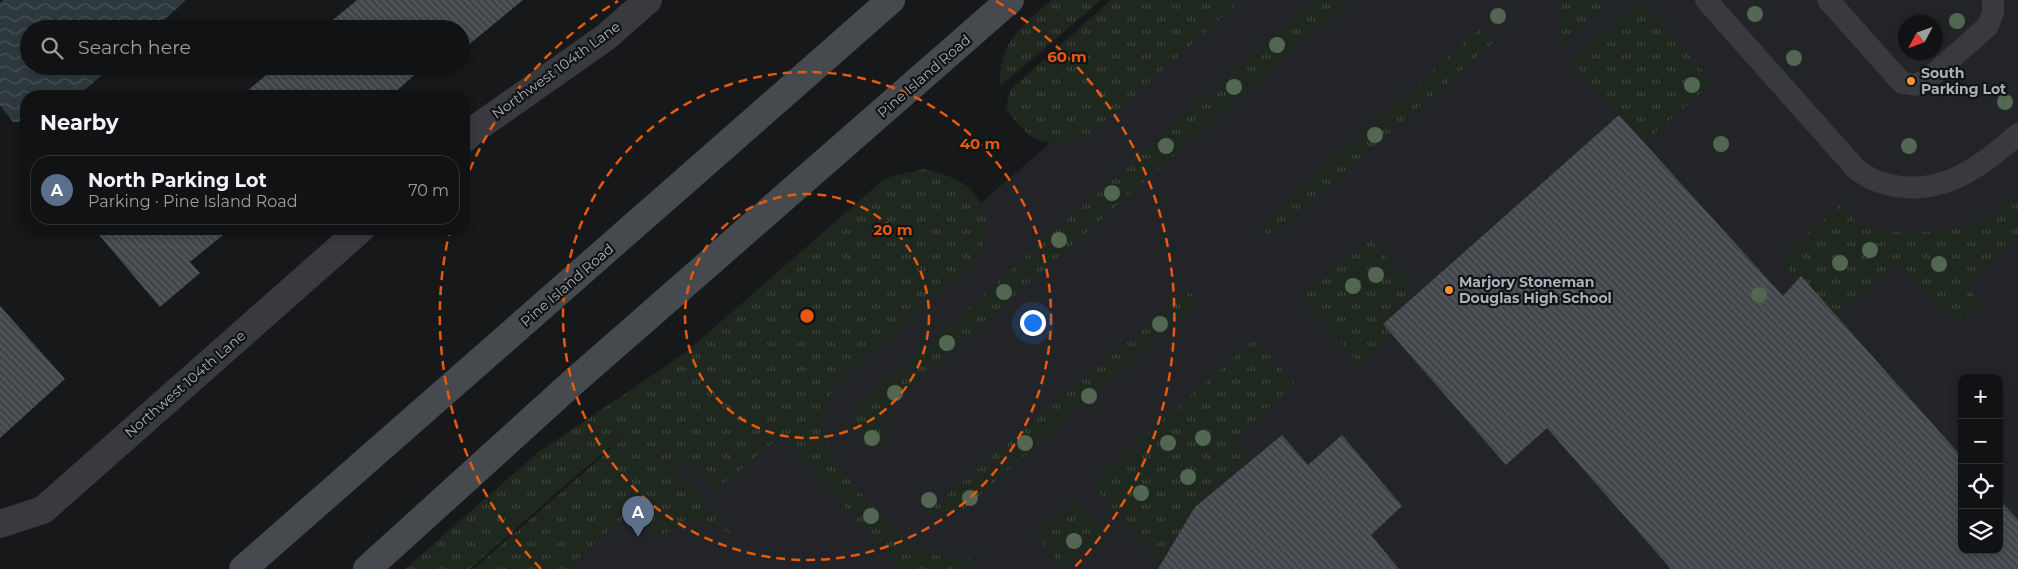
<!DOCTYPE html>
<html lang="en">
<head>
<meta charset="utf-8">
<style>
  :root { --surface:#111214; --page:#1e2022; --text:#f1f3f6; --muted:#9c9ea0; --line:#303234; --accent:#2563eb }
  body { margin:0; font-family:Montserrat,sans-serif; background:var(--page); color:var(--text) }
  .controls { position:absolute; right:15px; bottom:15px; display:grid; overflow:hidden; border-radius:10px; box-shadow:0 2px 8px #0003 }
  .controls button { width:45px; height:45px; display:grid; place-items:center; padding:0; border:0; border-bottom:1px solid var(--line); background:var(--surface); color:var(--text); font:25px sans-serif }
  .compass { position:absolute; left:1898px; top:15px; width:45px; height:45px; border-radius:50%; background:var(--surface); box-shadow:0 2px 8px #0003; rotate:229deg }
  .you { position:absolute; left:1032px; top:322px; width:18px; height:18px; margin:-12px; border:4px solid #fff; border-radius:50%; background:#1a73e8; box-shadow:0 0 0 8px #1a73e833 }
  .badge { display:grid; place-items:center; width:32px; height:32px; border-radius:50%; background:var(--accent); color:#fff; font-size:16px; font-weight:700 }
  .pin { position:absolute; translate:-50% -41px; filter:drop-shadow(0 1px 2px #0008) }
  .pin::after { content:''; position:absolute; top:26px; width:18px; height:15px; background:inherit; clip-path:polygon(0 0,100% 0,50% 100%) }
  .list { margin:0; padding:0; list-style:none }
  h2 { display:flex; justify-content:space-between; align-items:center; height:65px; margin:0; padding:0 20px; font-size:21px }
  h2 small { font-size:16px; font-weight:400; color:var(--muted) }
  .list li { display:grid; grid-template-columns:32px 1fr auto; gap:15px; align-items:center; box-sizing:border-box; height:70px; margin:0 10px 10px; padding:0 10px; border:1px solid var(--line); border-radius:20px }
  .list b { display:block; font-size:19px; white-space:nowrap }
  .list p { margin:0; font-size:16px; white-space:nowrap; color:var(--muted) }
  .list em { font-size:16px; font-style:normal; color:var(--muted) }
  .icon { flex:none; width:28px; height:28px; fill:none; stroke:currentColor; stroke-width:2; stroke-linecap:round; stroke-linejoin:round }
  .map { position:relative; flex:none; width:2018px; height:569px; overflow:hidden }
  .search { position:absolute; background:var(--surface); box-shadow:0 2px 8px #0003; left:20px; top:20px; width:450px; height:55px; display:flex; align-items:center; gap:12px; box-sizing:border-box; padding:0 18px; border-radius:28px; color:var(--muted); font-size:19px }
  .panel { position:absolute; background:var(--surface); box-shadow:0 2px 8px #0003; left:20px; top:90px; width:450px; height:145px; border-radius:20px }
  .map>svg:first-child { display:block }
  .built { fill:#232427; fill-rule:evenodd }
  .grass { fill:url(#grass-tufts) }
  .water { fill:url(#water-waves) }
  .building { fill:url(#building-back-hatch) }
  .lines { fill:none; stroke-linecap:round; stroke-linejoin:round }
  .service { stroke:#383a3f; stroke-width:22 }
  .minor { stroke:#383a3f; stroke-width:28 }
  .secondary { stroke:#464a4f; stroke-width:28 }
  .tree { fill:#536652 }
  .ring { fill:none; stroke:#e8590c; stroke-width:2.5; stroke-dasharray:9 6 }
  .poi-dot { fill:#f69432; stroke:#121315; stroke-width:2 }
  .labels { text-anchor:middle; stroke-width:4.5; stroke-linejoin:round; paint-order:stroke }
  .street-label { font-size:14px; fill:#a9b1ba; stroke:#121315 }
  .poi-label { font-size:14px; font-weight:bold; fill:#a9b1ba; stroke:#121315; text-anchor:start }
  .centre { fill:#e8590c; stroke:#121315; stroke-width:2.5 }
  .ring-label { font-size:15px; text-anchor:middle; font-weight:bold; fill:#e8590c; stroke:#121315; stroke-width:4.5; stroke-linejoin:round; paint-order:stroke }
</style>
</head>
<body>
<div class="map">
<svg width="2018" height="569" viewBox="0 0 2018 569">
  <defs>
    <pattern id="grass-tufts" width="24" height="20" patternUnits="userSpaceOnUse" patternTransform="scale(1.25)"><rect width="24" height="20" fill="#1f281f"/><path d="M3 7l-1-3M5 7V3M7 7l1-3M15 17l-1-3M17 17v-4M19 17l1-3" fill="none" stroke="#3d453d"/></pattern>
    <pattern id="water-waves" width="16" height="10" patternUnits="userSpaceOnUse" patternTransform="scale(1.25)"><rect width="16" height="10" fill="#2d393e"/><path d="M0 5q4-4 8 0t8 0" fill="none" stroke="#495358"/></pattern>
    <pattern id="building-back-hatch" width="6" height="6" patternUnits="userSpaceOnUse" patternTransform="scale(1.25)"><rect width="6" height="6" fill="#43464a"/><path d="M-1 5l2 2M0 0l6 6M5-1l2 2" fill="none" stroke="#5b5e62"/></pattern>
  </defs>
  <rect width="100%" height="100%" fill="#17181a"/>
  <path class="built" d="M1215 0H2018V569H567L630 513 655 486 682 462ZM1906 22H1936V52H1906ZM1962 378H1999V550H1962Z"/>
  <g class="grass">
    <path d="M1052 0H1101L1000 86C998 42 1022 26 1052 0Z"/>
    <path d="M1111 0H1241L1089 136C1047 150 1031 145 1006 108L1010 90Z"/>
    <path d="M1313 0H1351L876 417 883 424 891 437 881 446 869 449C855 433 852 422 862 403Z"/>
    <path d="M1557 0H1609L1558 46C1562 31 1564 15 1557 0Z"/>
    <polygon points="1641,0 1713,83 1643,143 1571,61"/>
    <polygon points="1480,29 1493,43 1269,237 1259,224"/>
    <path d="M924 169C952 176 978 184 985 216 989 236 983 249 971 266L840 382 830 395 825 408 823 421V433L837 466 899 536 914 546 947 559H962L981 555 965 569H900L782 434 716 491 688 457 675 468 735 538C721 527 701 518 683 524 673 528 665 536 654 539L630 513 567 569H474L632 430 572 479 470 569H405L536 454 685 353 882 181 892 176Z"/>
    <path d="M2018 193V238L1965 286 1984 305 1965 321 1946 317 1898 263 1836 316 1797 280 1780 258 1841 204C1847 210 1853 220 1860 224 1887 237 1954 233 1981 220 1995 213 2006 203 2018 193Z"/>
    <polygon points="1370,239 1415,289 1395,307 1398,310 1382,324 1392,335 1359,364 1302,297"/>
    <polygon points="1188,290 1199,302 964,509 949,514 933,507"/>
    <polygon points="1255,339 1295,384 1233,440 1249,459 1195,507 1161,564 1091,483"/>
    <polygon points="1075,499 1106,534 1065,569 1035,535"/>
  </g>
  <polygon class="water" points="3,0 186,0 154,29 29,29 29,66 112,66 78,96 26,96 26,122 13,122 0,105 0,3"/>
  <g class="building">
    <polygon points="357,0 523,0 461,51 461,29 322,29"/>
    <polygon points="277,66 424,66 391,96 241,96"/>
    <polygon points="1619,115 1783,296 1801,276 1962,457 1962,550 1999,550 1999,499 2018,520 2018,569 1671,569 1547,428 1506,465 1383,324"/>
    <polygon points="94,229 230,229 190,262 200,273 160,307"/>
    <polygon points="0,306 65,379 0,438"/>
    <polygon points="1282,435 1308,465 1342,435 1402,506 1371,535 1399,569 1158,569 1195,507"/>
  </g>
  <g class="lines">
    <g class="service">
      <path d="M1706 0 1857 170C1864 174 1870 179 1877 181 1934 202 1978 170 2018 134"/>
      <polyline points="1828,0 1902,83 1915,85 1928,79 1988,26 1993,12 1993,0"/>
    </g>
    <g class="minor">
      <polyline points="464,139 475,129 606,37 648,0"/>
      <polyline points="0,524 43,510 361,229"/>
    </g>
    <g class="secondary">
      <polyline points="243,569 891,0"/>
      <polyline points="367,569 571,384 1010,0"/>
    </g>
  </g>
  <g class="tree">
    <circle cx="1755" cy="14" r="8"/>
    <circle cx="1498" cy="16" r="8"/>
    <circle cx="1957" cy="21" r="8"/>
    <circle cx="1277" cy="45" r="8"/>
    <circle cx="1794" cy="58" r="8"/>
    <circle cx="1692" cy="85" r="8"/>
    <circle cx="1234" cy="87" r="8"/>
    <circle cx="2005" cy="102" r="8"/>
    <circle cx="1375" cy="135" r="8"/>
    <circle cx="1721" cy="144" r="8"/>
    <circle cx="1166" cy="146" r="8"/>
    <circle cx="1909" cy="146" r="8"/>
    <circle cx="1112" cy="193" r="8"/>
    <circle cx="1059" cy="240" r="8"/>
    <circle cx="1870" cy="250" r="8"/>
    <circle cx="1840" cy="263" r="8"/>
    <circle cx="1939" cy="264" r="8"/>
    <circle cx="1376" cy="275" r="8"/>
    <circle cx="1353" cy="286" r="8"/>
    <circle cx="1004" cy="292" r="8"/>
    <circle cx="1759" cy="295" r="8"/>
    <circle cx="1160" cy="324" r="8"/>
    <circle cx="947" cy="343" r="8"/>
    <circle cx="895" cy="393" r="8"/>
    <circle cx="1089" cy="396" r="8"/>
    <circle cx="872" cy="438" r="8"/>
    <circle cx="1203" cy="438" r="8"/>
    <circle cx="1025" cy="443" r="8"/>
    <circle cx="1168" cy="443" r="8"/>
    <circle cx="1188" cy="477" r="8"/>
    <circle cx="1141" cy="493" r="8"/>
    <circle cx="970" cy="498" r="8"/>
    <circle cx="929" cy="500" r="8"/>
    <circle cx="871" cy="516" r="8"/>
    <circle cx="1074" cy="541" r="8"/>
  </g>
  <g class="ring">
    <circle cx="807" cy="316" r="122"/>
    <circle cx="807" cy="316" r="244"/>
    <path d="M541 569A367 367 0 0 1 450 230M464 184A367 367 0 0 1 618 1M996 1A367 367 0 0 1 1073 569"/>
  </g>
  <g class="poi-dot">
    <circle cx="1911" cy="81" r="5"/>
    <circle cx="1449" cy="290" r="5"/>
  </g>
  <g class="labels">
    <g class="street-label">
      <text transform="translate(556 70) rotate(-36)" y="5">Northwest 104th Lane</text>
      <text transform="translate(924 76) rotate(-41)" y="5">Pine Island Road</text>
      <text transform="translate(567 285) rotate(-41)" y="5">Pine Island Road</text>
      <text transform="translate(185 384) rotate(-41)" y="5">Northwest 104th Lane</text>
    </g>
    <g class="poi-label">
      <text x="1921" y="78">South<tspan x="1921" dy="16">Parking Lot</tspan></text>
      <text x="1459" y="287">Marjory Stoneman<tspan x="1459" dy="16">Douglas High School</tspan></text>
    </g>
  </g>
  <circle cx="807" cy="316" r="8" class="centre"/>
  <g class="ring-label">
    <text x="1067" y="62">60 m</text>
    <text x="980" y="149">40 m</text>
    <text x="893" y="235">20 m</text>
  </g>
</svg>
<div class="controls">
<button>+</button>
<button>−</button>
<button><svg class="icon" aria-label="locate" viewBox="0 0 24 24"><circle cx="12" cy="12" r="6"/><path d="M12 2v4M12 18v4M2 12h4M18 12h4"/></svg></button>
<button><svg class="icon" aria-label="layers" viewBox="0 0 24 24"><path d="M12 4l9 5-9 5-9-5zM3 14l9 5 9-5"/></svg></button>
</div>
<svg class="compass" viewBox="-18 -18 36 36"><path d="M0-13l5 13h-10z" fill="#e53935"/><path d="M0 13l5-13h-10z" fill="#9c9ea0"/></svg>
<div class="you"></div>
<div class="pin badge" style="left:638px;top:537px;background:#5c6f8a">A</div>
<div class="search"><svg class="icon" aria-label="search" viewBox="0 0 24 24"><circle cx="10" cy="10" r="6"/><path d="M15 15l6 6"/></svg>Search here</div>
<section class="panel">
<h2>Nearby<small></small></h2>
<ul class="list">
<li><span class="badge" style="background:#5c6f8a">A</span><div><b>North Parking Lot</b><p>Parking · Pine Island Road</p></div><em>70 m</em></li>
</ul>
</section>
</div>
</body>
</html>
